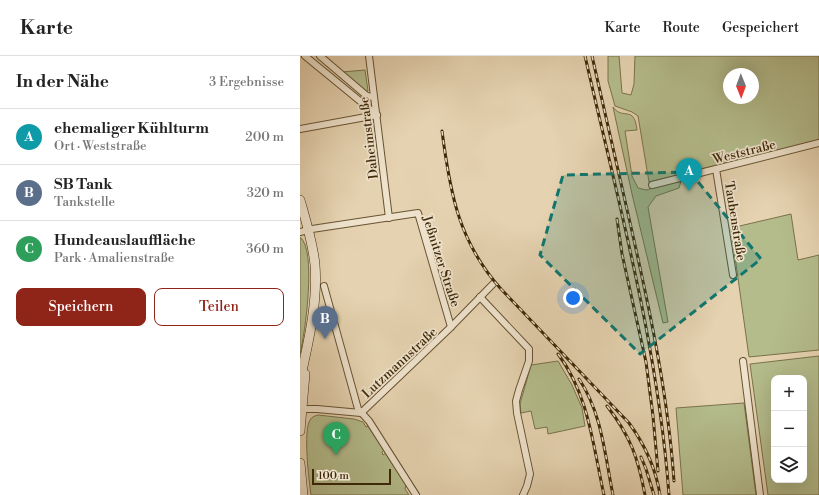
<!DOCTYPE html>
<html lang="de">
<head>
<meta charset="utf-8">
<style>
  :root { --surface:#fff; --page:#f6f6f6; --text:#222; --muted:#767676; --line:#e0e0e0; --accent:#8f2418 }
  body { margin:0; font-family:"Libre Bodoni",serif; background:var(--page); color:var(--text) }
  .controls { position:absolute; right:12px; bottom:12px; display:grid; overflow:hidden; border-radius:8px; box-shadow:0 4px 16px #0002 }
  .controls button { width:36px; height:36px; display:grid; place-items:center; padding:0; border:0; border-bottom:1px solid var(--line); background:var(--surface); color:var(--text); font:20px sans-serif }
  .compass { position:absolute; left:423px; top:12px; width:36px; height:36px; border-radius:50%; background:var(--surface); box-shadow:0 4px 16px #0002; rotate:179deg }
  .scale { position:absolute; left:12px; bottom:10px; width:79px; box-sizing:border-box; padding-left:4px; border:2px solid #3f2908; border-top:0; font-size:11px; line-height:14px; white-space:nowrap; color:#3f2908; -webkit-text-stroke:3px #eee2cc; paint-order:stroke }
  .you { position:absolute; left:273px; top:242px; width:14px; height:14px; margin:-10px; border:3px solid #fff; border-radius:50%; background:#1a73e8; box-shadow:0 0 0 6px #1a73e833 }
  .badge { display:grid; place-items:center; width:26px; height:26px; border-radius:50%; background:var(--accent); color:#fff; font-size:13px; font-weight:700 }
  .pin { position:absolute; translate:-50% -33px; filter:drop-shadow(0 1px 2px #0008) }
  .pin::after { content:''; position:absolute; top:21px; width:14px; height:12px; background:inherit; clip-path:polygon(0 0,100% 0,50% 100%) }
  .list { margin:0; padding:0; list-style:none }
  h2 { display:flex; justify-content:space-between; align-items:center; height:52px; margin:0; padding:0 16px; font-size:17px }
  h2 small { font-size:13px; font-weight:400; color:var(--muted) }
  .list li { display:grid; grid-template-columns:26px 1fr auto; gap:12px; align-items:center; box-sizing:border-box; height:56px; padding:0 16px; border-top:1px solid var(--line) }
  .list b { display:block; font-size:15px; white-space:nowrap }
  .list p { margin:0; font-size:13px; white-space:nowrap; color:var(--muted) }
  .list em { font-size:13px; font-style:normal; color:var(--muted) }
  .actions { display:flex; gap:8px; padding:12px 16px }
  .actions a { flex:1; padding:9px 0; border:1px solid var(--accent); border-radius:8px; text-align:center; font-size:14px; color:var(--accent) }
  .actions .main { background:var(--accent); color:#fff }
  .icon { flex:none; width:22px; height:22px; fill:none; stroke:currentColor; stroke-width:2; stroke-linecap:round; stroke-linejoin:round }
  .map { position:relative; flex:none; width:519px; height:439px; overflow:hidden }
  header { display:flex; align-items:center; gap:24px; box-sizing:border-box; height:56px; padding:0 20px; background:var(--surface); border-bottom:1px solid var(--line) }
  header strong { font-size:19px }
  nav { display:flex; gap:22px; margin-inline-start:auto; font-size:14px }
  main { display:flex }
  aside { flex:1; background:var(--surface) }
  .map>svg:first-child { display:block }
  .green { fill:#b4bc8c; stroke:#7a724a; fill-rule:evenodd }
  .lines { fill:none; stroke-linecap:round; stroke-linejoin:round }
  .minor-casing { stroke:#685332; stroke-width:8 }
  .secondary-casing { stroke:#3f2908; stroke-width:10 }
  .minor { stroke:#eee2cc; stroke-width:6 }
  .secondary { stroke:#eee2cc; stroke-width:9 }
  .rail-casing { stroke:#3f2908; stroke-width:3 }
  .rail { stroke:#eee2cc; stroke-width:1.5; stroke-dasharray:4.5; stroke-linecap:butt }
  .marked { fill:#0f766e; fill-opacity:0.2; stroke:#0f766e; stroke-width:3; stroke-dasharray:8 5; stroke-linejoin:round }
  .labels { text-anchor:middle; stroke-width:3.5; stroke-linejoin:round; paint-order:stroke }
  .street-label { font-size:13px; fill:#3f2908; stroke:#eee2cc }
</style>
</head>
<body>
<header>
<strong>Karte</strong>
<nav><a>Karte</a><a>Route</a><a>Gespeichert</a></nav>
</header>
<main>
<aside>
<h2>In der Nähe<small>3 Ergebnisse</small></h2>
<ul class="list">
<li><span class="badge" style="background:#0f9aa8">A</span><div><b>ehemaliger Kühlturm</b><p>Ort · Weststraße</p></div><em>200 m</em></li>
<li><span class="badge" style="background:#5c6f8a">B</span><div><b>SB Tank</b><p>Tankstelle</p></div><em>320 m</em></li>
<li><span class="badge" style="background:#2e9e5b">C</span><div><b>Hundeauslauffläche</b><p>Park · Amalienstraße</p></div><em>360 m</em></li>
</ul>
<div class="actions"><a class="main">Speichern</a><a>Teilen</a></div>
</aside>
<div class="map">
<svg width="519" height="439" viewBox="0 0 519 439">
  <rect width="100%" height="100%" fill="#e5d2b0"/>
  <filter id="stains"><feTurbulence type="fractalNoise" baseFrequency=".005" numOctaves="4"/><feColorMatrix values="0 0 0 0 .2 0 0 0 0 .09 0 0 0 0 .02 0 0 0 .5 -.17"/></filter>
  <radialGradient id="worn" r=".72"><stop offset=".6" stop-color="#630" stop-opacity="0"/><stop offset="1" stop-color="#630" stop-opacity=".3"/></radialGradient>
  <g class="green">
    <path d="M308 0H319L322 37 331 39 334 28 335 0H519V84L349 126 338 60 332 56 315 50 308 25ZM429 18H453V42H429Z"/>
    <polygon points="65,14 68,35 65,36 42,16"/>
    <path d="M313 51C323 65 334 48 337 74L325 75 332 120 338 132 346 134 381 125 379 132 356 140 348 151 368 266 363 267 332 138Z"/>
    <polygon points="491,158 498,204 519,199 519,294 449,301 431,172"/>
    <path d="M0 181C17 194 5 277 0 298Z"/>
    <path d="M519 300V439H468L450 308ZM474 322H504V424H474Z"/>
    <polygon points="258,305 272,329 282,352 285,370 248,378 247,371 235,373 231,355 221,357 220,348 231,309"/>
    <polygon points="444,347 456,439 383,439 376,352"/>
    <path d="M18 359 54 363 63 366 66 371 68 370 84 394 82 396 83 399 86 397 106 428 105 433 109 439H11C9 425 3 375 10 364 12 361 14 360 18 359Z"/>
  </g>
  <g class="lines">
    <defs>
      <g id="minor">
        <polyline points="5,0 77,59"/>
        <polyline points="20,0 67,40 74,41"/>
        <polyline points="69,0 89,162"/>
        <polyline points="0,73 77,59"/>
        <polyline points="416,113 433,219"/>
        <polyline points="352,129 519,87"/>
        <polyline points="0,176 12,173 118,157 151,271"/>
        <polyline points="24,230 58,353 69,365 116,439"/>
        <polyline points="180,241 229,293 229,305 219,334 216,345 217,357 230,418 227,430 223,439"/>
        <polyline points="443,305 460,439"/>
        <polyline points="2,353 17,353 61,357 151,271 193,228"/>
      </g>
      <g id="secondary">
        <path d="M0 144C6 165 13 187 15 209 18 248 8 287 0 324"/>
        <polyline points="0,375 5,318"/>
        <polyline points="0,407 3,439"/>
      </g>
    </defs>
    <use href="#minor" class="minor-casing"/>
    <use href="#secondary" class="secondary-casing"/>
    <use href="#minor" class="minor"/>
    <use href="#secondary" class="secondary"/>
    <defs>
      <g id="rail">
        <path d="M285 0C318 145 358 290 369 439"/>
        <path d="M292 0C305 57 318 114 331 171 350 255 368 339 374 425"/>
        <path d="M142 75C150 136 158 185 201 233L329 367C345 389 356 413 360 439"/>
        <polyline points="317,163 322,198 346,306 353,360 358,415"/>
        <path d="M258 298C289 339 293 390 304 439"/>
        <path d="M279 323C302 357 305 400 313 439"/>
        <path d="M307 350C331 381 338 402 345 439"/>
        <polyline points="341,401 346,413 354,439"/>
      </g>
    </defs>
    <use href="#rail" class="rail-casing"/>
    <use href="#rail" class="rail"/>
  </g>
  <path class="marked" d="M390 116 461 203 340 298 240 199 263 119Z"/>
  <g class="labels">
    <g class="street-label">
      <text transform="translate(68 82) rotate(-97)" y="5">Daheimstraße</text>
      <text transform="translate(444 95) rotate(-14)" y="5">Weststraße</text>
      <text transform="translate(436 165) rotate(81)" y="5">Taubenstraße</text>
      <text transform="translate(142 205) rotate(72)" y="5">Jeßnitzer Straße</text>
      <text transform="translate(99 306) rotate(-43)" y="5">Lutzmannstraße</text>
    </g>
  </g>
  <rect width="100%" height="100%" filter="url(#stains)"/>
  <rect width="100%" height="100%" fill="url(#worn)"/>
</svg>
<div class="controls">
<button>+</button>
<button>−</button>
<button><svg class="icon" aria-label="layers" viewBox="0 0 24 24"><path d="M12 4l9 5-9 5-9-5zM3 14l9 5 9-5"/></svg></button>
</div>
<svg class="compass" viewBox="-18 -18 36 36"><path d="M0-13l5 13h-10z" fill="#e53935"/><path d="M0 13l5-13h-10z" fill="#767676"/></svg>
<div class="scale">100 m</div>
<div class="you"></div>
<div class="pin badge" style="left:389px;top:135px;background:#0f9aa8">A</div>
<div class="pin badge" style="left:25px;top:283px;background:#5c6f8a">B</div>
<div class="pin badge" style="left:36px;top:399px;background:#2e9e5b">C</div>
</div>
</main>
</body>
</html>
